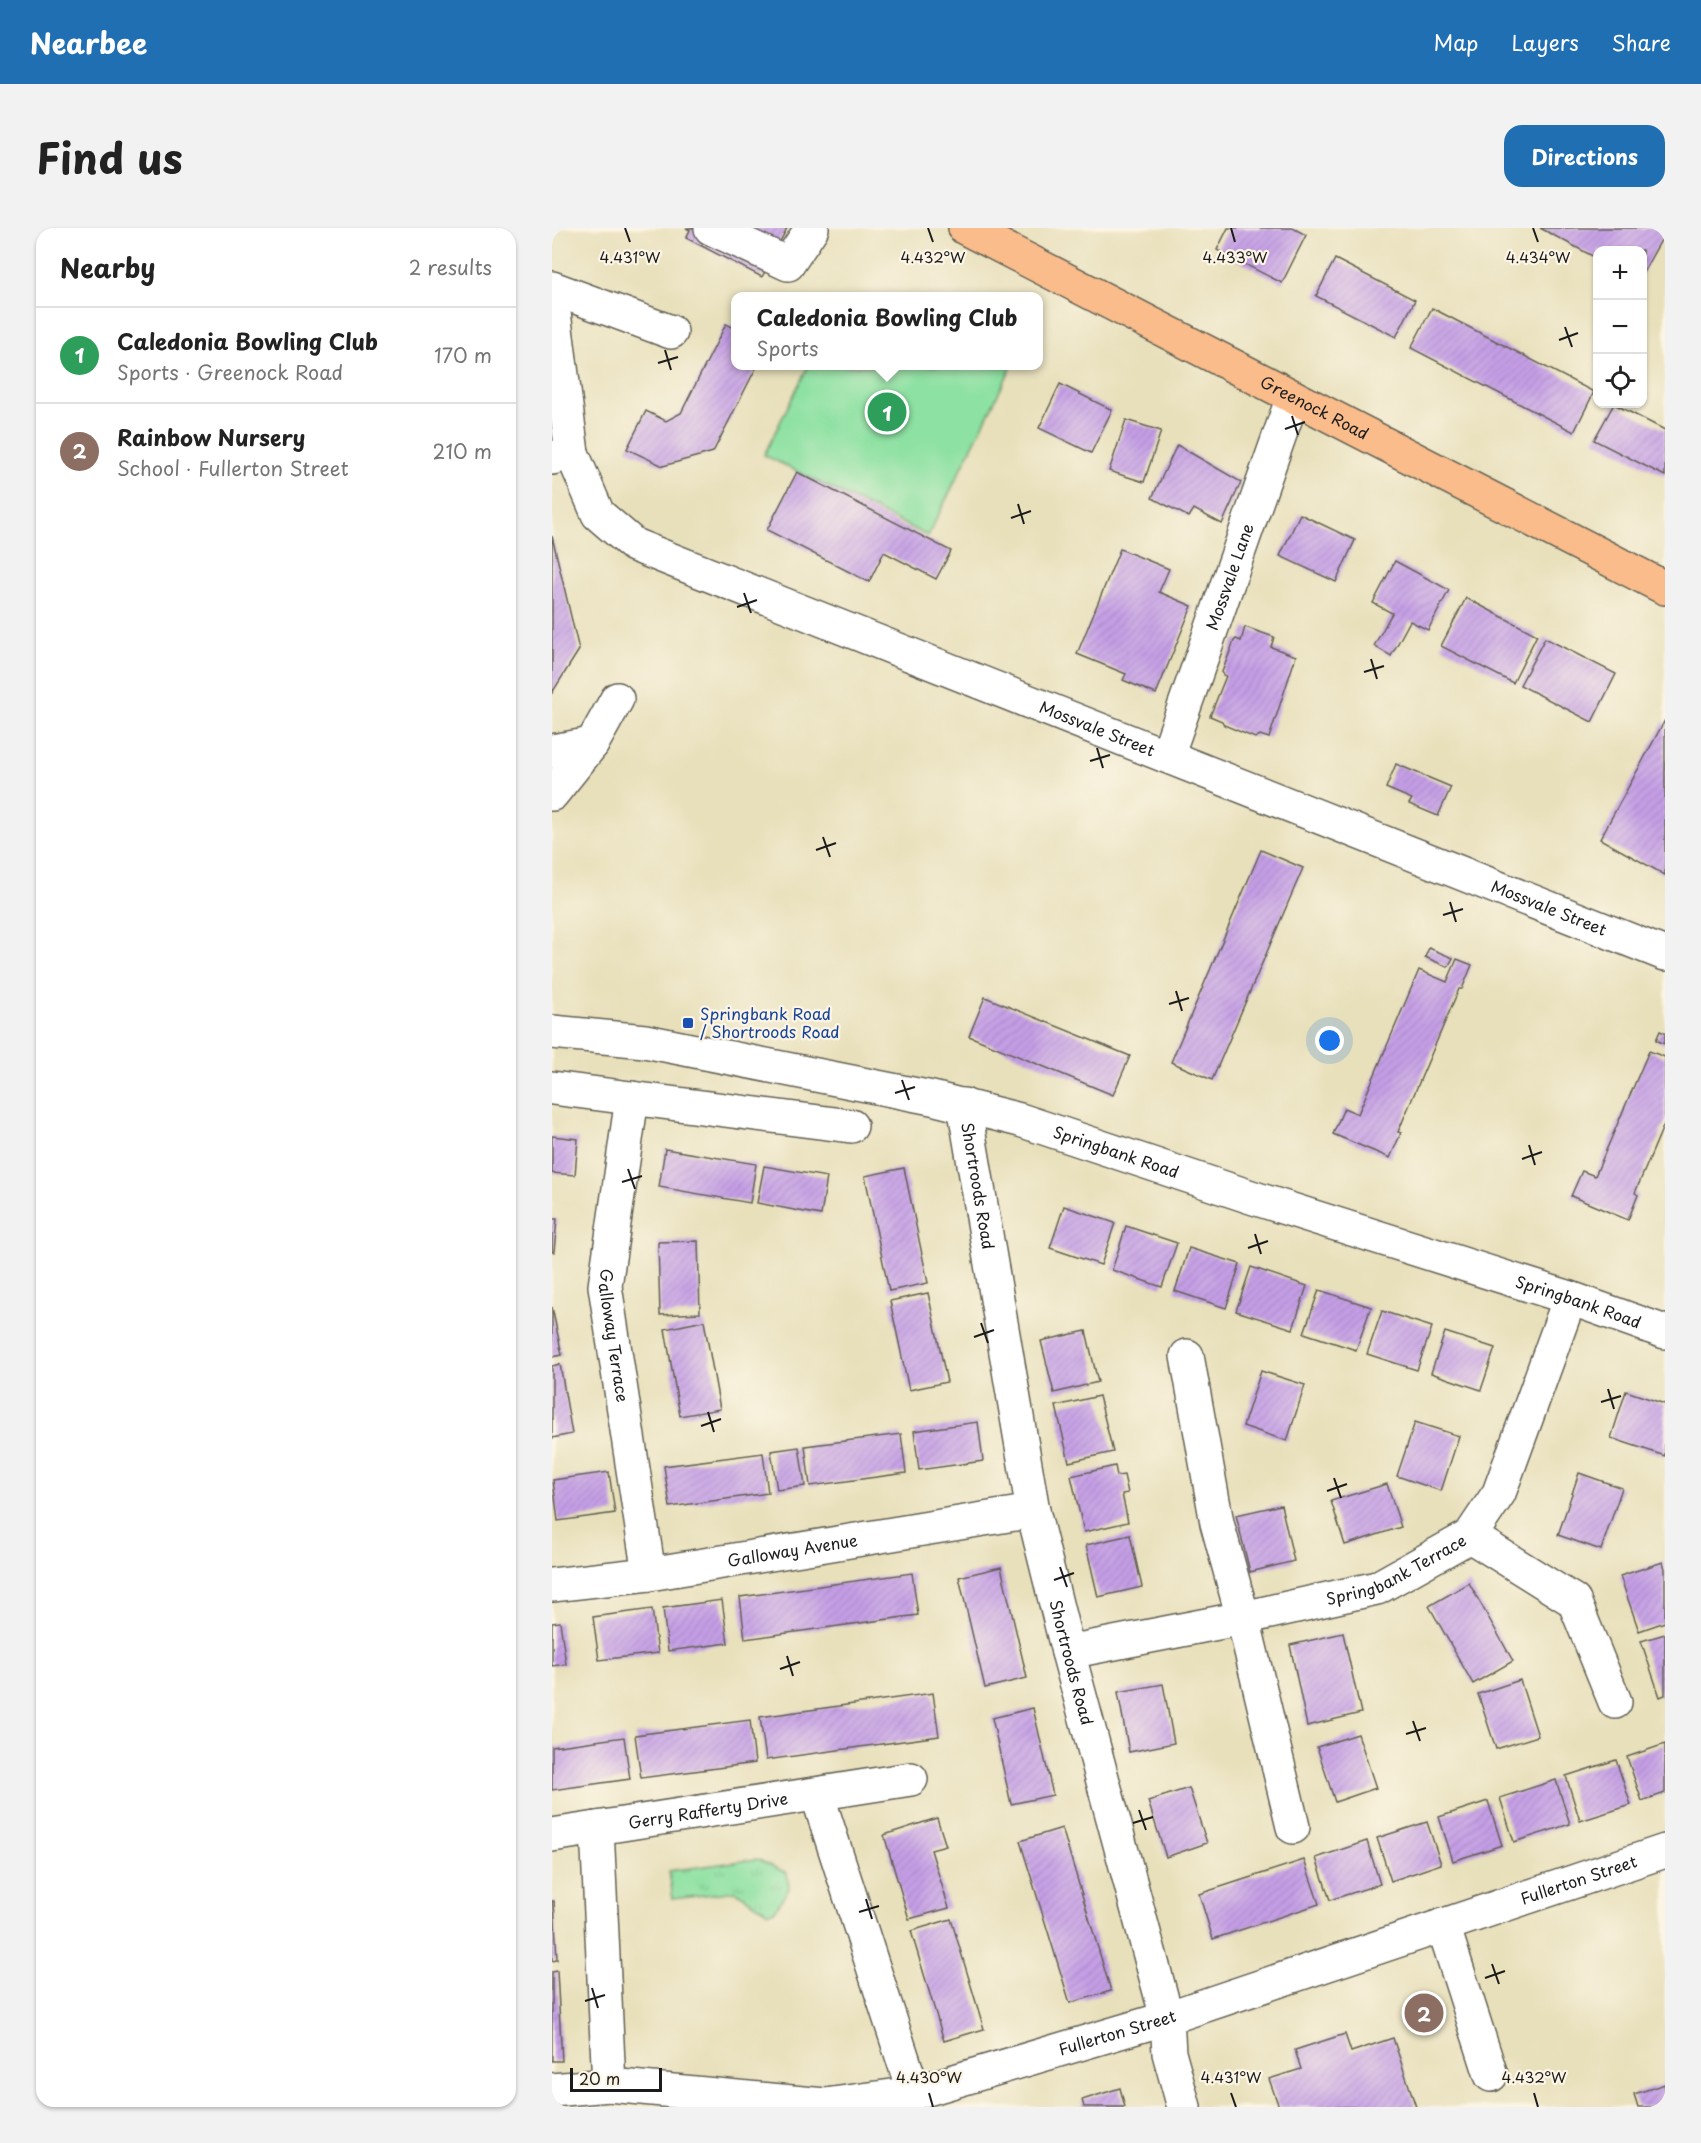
<!DOCTYPE html>
<html lang="en">
<head>
<meta charset="utf-8">
<style>
  :root { --surface:#fff; --page:#f2f2f2; --text:#222; --muted:#767676; --line:#e0e0e0; --accent:#1f6fb2 }
  body { margin:0; font-family:"Playpen Sans",sans-serif; background:var(--page); color:var(--text) }
  .controls { position:absolute; right:18px; top:18px; display:grid; overflow:hidden; border-radius:12px; box-shadow:0 2px 4px #0004 }
  .controls button { width:54px; height:54px; display:grid; place-items:center; padding:0; border:0; border-bottom:2px solid var(--line); background:var(--surface); color:var(--text); font:30px sans-serif }
  .scale { position:absolute; left:18px; bottom:15px; width:92px; box-sizing:border-box; padding-left:6px; border:3px solid #1c1c1c; border-top:0; font-size:16px; line-height:21px; white-space:nowrap; color:#1c1c1c; -webkit-text-stroke:4px #fcf5e5; paint-order:stroke }
  .you { position:absolute; left:778px; top:813px; width:21px; height:21px; margin:-15px; border:4px solid #fff; border-radius:50%; background:#1a73e8; box-shadow:0 0 0 9px #1a73e833 }
  .badge { display:grid; place-items:center; width:39px; height:39px; border-radius:50%; background:var(--accent); color:#fff; font-size:20px; font-weight:700 }
  .pin { position:absolute; translate:-50% -50%; border:3px solid #fff; box-shadow:0 2px 6px #0006 }
  .popup { position:absolute; left:179px; top:64px; width:312px; height:78px; box-sizing:border-box; display:grid; place-content:center; border-radius:12px; background:var(--surface); filter:drop-shadow(0 2px 4px #0005); font-size:20px; white-space:nowrap; color:var(--muted) }
  .popup b { font-size:22px; color:var(--text) }
  .popup::after { content:''; position:absolute; left:50%; top:100%; margin-left:-12px; border:12px solid transparent; border-top-color:var(--surface) }
  .list { margin:0; padding:0; list-style:none }
  h2 { display:flex; justify-content:space-between; align-items:center; height:78px; margin:0; padding:0 24px; font-size:26px }
  h2 small { font-size:20px; font-weight:400; color:var(--muted) }
  .list li { display:grid; grid-template-columns:39px 1fr auto; gap:18px; align-items:center; box-sizing:border-box; height:96px; padding:0 24px; border-top:2px solid var(--line) }
  .list b { display:block; font-size:22px; white-space:nowrap }
  .list p { margin:0; font-size:20px; white-space:nowrap; color:var(--muted) }
  .list em { font-size:20px; font-style:normal; color:var(--muted) }
  .icon { flex:none; width:33px; height:33px; fill:none; stroke:currentColor; stroke-width:2; stroke-linecap:round; stroke-linejoin:round }
  .map { position:relative; flex:none; width:1113px; height:1879px; overflow:hidden; border-radius:18px }
  header { display:flex; align-items:center; gap:36px; box-sizing:border-box; height:84px; padding:0 30px; background:var(--accent); color:#fff }
  header strong { font-size:28px }
  nav { display:flex; gap:33px; margin-inline-start:auto; font-size:21px }
  .intro { display:flex; align-items:center; justify-content:space-between; box-sizing:border-box; height:144px; padding:0 36px }
  h1 { margin:0; font-size:42px }
  .button { padding:15px 27px; border-radius:18px; background:var(--accent); color:#fff; font-size:21px; font-weight:700 }
  main { display:flex; gap:36px; padding:0 36px }
  aside { flex:1; background:var(--surface); border-radius:18px; box-shadow:0 2px 4px #0004 }
  .map>svg:first-child { display:block }
  .park { fill:url(#park-tufts); stroke:#547e5f; stroke-width:1.5 }
  .pitch { fill:#8de1a2; stroke:#547e5f; stroke-width:1.5 }
  .building { fill:url(#building-hatch) }
  .lines { fill:none; stroke-linecap:round; stroke-linejoin:round }
  .minor-casing { stroke:#636154; stroke-width:36 }
  .major-casing { stroke:#636154; stroke-width:36 }
  .minor { stroke:#fff; stroke-width:33 }
  .major { stroke:#f9bc8a; stroke-width:33 }
  .ticks { fill:none; stroke:#1c1c1c; stroke-width:2 }
  .transit-dot { fill:#1a4fb4; stroke:#fcf5e5; stroke-width:2 }
  .labels { text-anchor:middle; stroke-width:4.5; stroke-linejoin:round; paint-order:stroke }
  .street-label { font-size:16px; fill:#1c1c1c; stroke:#fcf5e5 }
  .transit-label { font-size:16px; fill:#164399; stroke:#fcf5e5; text-anchor:start }
  .ticks-label { font-size:15px; text-anchor:middle; fill:#1c1c1c; stroke:#fcf5e5; stroke-width:4.5; stroke-linejoin:round; paint-order:stroke }
</style>
</head>
<body>
<header>
<strong>Nearbee</strong>
<nav><a>Map</a><a>Layers</a><a>Share</a></nav>
</header>
<div class="intro"><h1>Find us</h1><a class="button">Directions</a></div>
<main>
<aside>
<h2>Nearby<small>2 results</small></h2>
<ul class="list">
<li><span class="badge" style="background:#2e9e5b">1</span><div><b>Caledonia Bowling Club</b><p>Sports · Greenock Road</p></div><em>170 m</em></li>
<li><span class="badge" style="background:#8d6e63">2</span><div><b>Rainbow Nursery</b><p>School · Fullerton Street</p></div><em>210 m</em></li>
</ul>
</aside>
<div class="map">
<svg width="1113" height="1879" viewBox="0 0 1113 1879">
  <defs>
    <pattern id="park-tufts" width="24" height="20" patternUnits="userSpaceOnUse" patternTransform="scale(1.5)"><rect width="24" height="20" fill="#8de1a2"/><path d="M3 7l-1-3M5 7V3M7 7l1-3M15 17l-1-3M17 17v-4M19 17l1-3" fill="none" stroke="#79c08b"/></pattern>
    <pattern id="building-hatch" width="6" height="6" patternUnits="userSpaceOnUse" patternTransform="scale(1.5)"><rect width="6" height="6" fill="#c59fe6"/><path d="M-1 1l2-2M0 6l6-6M5 7l2-2" fill="none" stroke="#a988c5"/></pattern>
  </defs>
  <rect width="100%" height="100%" fill="#fcf5e5"/>
  <filter id="ink" filterUnits="userSpaceOnUse"><feTurbulence type="fractalNoise" baseFrequency=".0167" numOctaves="2"/><feDisplacementMap in="SourceGraphic" scale="12" xChannelSelector="R" yChannelSelector="G"/><feConvolveMatrix kernelMatrix="1 2 1 2 8 2 1 2 1" color-interpolation-filters="sRGB"/></filter>
  <filter id="wash" filterUnits="userSpaceOnUse"><feTurbulence type="fractalNoise" baseFrequency=".008" numOctaves="4" result="noise"/><feDisplacementMap in="SourceGraphic" scale="24" xChannelSelector="R" yChannelSelector="G"/><feGaussianBlur stdDeviation="1.35" result="paint"/><feColorMatrix in="noise" values="0 0 0 0 0 0 0 0 0 0 0 0 0 0 0 0 0 1.4 0 .05"/><feComposite in="paint" operator="in"/></filter>
  <g filter="url(#wash)">
    <rect width="100%" height="100%" fill="#e8e0bb"/>
    <polygon class="park" points="205,1631 235,1645 237,1660 223,1682 216,1684 184,1663 121,1671 117,1643"/>
    <polygon class="pitch" points="256,138 454,138 459,140 376,308 212,227"/>
    <g id="blocks">
      <g class="building">
        <polygon points="134,0 235,0 210,49 134,10 138,2"/>
        <polygon points="676,0 741,0 754,7 730,55 665,22"/>
        <polygon points="988,0 1113,0 1113,5 1090,46 1090,22 1046,22 1046,31"/>
        <polygon points="783,31 863,72 844,109 764,68"/>
        <polygon points="880,80 1042,164 1022,204 859,120"/>
        <polygon points="174,96 184,101 184,138 205,138 161,224 111,238 75,221 94,183 114,193 129,185"/>
        <polygon points="508,156 560,182 539,225 487,200"/>
        <polygon points="1062,176 1113,202 1113,248 1042,212"/>
        <polygon points="574,192 609,203 592,254 557,243"/>
        <polygon points="625,217 689,254 670,296 642,281 637,289 600,270"/>
        <polygon points="245,244 399,323 384,351 332,324 317,354 215,302"/>
        <polygon points="748,286 803,312 784,354 728,328"/>
        <polygon points="0,308 27,422 0,465"/>
        <polygon points="568,321 617,341 607,364 640,378 604,466 571,452 574,446 525,426"/>
        <polygon points="843,333 897,362 876,402 858,393 839,428 822,418 840,385 821,375"/>
        <polygon points="914,370 985,407 961,455 889,418"/>
        <polygon points="693,399 722,409 719,419 744,428 717,510 708,507 703,510 672,497 670,493 658,488 674,448 671,447 670,444 682,413 684,411 689,413"/>
        <polygon points="993,410 1064,446 1040,494 968,457"/>
        <polygon points="1113,492 1113,647 1048,611"/>
        <polygon points="844,536 899,559 886,588 857,576 860,571 834,560"/>
        <polygon points="709,622 751,640 660,852 619,834"/>
        <polygon points="877,720 901,730 896,739 873,729"/>
        <polygon points="905,731 920,737 910,761 907,761 846,904 849,905 838,930 781,906 792,880 806,886 867,742 895,754"/>
        <polygon points="433,769 578,828 561,867 417,808"/>
        <polygon points="1108,803 1113,805 1113,816 1104,812"/>
        <polygon points="1097,823 1113,829 1113,894 1083,965 1086,967 1076,992 1019,968 1030,943 1043,948"/>
        <polygon points="0,908 26,911 23,947 0,945"/>
        <polygon points="113,921 204,936 198,975 107,959"/>
        <polygon points="212,938 275,949 269,987 205,975"/>
        <polygon points="352,940 376,1055 337,1063 313,948"/>
        <polygon points="512,978 563,995 549,1037 498,1020"/>
        <polygon points="0,991 5,991 2,1024 0,1024"/>
        <polygon points="574,998 625,1015 610,1059 560,1042"/>
        <polygon points="146,1013 148,1085 108,1087 106,1014"/>
        <polygon points="637,1020 688,1036 674,1080 623,1063"/>
        <polygon points="699,1039 755,1058 741,1101 684,1083"/>
        <polygon points="767,1062 819,1079 804,1122 752,1105"/>
        <polygon points="376,1065 395,1154 357,1162 338,1073"/>
        <polygon points="0,1079 10,1127 0,1129"/>
        <polygon points="830,1083 880,1099 865,1142 815,1126"/>
        <polygon points="152,1093 168,1181 128,1188 113,1101"/>
        <polygon points="534,1103 546,1154 502,1165 489,1113"/>
        <polygon points="893,1104 943,1120 929,1162 879,1145"/>
        <polygon points="8,1136 20,1206 0,1210 0,1138"/>
        <polygon points="709,1143 753,1157 735,1213 691,1198"/>
        <polygon points="1074,1163 1113,1176 1113,1228 1059,1210"/>
        <polygon points="547,1168 561,1224 517,1234 504,1178"/>
        <polygon points="426,1194 431,1233 367,1242 362,1203"/>
        <polygon points="863,1194 907,1208 889,1263 845,1248"/>
        <polygon points="349,1206 354,1245 258,1258 253,1218"/>
        <polygon points="247,1219 253,1258 225,1262 219,1223"/>
        <polygon points="211,1225 216,1265 118,1279 112,1238"/>
        <polygon points="563,1238 565,1248 572,1247 576,1265 570,1266 576,1294 532,1304 519,1248"/>
        <polygon points="57,1244 63,1285 6,1293 1,1252"/>
        <polygon points="1027,1245 1070,1260 1049,1322 1006,1307"/>
        <polygon points="835,1256 849,1299 793,1317 779,1273"/>
        <polygon points="729,1277 742,1333 698,1344 684,1287"/>
        <polygon points="578,1307 590,1359 546,1369 534,1317"/>
        <polygon points="1111,1334 1113,1341 1113,1394 1087,1403 1068,1348"/>
        <polygon points="449,1339 475,1450 433,1460 407,1349"/>
        <polygon points="360,1345 366,1387 193,1411 188,1369"/>
        <polygon points="917,1355 961,1433 921,1456 877,1378"/>
        <polygon points="170,1372 176,1415 116,1423 111,1380"/>
        <polygon points="100,1381 106,1425 47,1432 41,1389"/>
        <polygon points="8,1394 14,1436 0,1438 0,1395"/>
        <polygon points="791,1405 809,1485 755,1498 738,1417"/>
        <polygon points="1113,1406 1113,1467 1108,1469 1089,1413"/>
        <polygon points="968,1452 986,1508 944,1521 926,1466"/>
        <polygon points="611,1456 622,1515 577,1524 566,1464"/>
        <polygon points="381,1465 387,1508 214,1532 208,1489"/>
        <polygon points="481,1480 501,1567 459,1576 440,1490"/>
        <polygon points="198,1492 203,1535 89,1550 83,1507"/>
        <polygon points="806,1506 824,1560 783,1574 765,1519"/>
        <polygon points="72,1509 78,1551 0,1562 0,1519"/>
        <polygon points="1113,1516 1113,1565 1090,1573 1075,1529"/>
        <polygon points="1064,1532 1079,1577 1028,1593 1014,1548"/>
        <polygon points="1004,1552 1018,1596 962,1614 948,1570"/>
        <polygon points="637,1560 655,1615 614,1629 596,1573"/>
        <polygon points="936,1573 950,1617 901,1633 887,1589"/>
        <polygon points="385,1590 394,1618 379,1622 397,1680 357,1691 332,1607"/>
        <polygon points="875,1594 889,1636 839,1653 825,1610"/>
        <polygon points="510,1600 559,1763 518,1775 468,1613"/>
        <polygon points="815,1613 828,1656 778,1672 764,1630"/>
        <polygon points="752,1632 767,1676 661,1711 647,1666"/>
        <polygon points="0,1673 2,1673 5,1732 0,1733"/>
        <polygon points="399,1691 432,1801 392,1813 359,1703"/>
        <polygon points="5,1743 10,1833 0,1833 0,1744"/>
        <polygon points="793,1806 799,1824 841,1810 864,1879 727,1879 717,1851 749,1841 743,1822"/>
        <polygon points="1113,1856 1113,1879 1086,1879 1082,1866"/>
        <polygon points="568,1860 573,1879 532,1879 530,1872"/>
      </g>
    </g>
  </g>
  <g filter="url(#ink)">
    <use href="#blocks" fill-opacity="0" stroke="#636154" stroke-width="1.5"/>
    <g class="lines">
      <defs>
        <g id="minor">
          <polyline points="159,0 236,36 260,0"/>
          <polyline points="0,60 119,104"/>
          <polyline points="0,69 20,225 0,230"/>
          <path id="s1" d="M20 225 46 286 82 317 1113 726"/>
          <polyline points="0,523 40,516"/>
          <path id="s2" d="M615 528 741 169"/>
          <polyline points="0,566 40,516 65,471"/>
          <path id="s3" d="M0 804 93 813 380 870 468 892 702 970 1018 1070 1113 1104"/>
          <polyline points="0,860 299,898"/>
          <path id="s4" d="M80 870 53 1058 97 1346"/>
          <path id="s5" d="M412 877 481 1283 516 1424 615 1790 617 1825 632 1879"/>
          <polyline points="635,1128 665,1295 691,1390 741,1599"/>
          <polyline points="918,1308 1022,1373 1063,1474"/>
          <path id="s6" d="M0 1357 97 1346 481 1283"/>
          <path id="s7" d="M516 1424 691 1390 825 1360 918 1308 947 1265 1018 1070"/>
          <polyline points="265,1566 362,1865"/>
          <polyline points="45,1600 57,1857"/>
          <path id="s8" d="M0 1607 359 1551"/>
          <polyline points="891,1697 939,1847"/>
          <path id="s9" d="M0 1862 57 1857 273 1877 362 1865 615 1790 1113 1623"/>
        </g>
        <g id="major">
          <path id="s10" d="M413 0 1113 360"/>
        </g>
      </defs>
      <use href="#minor" class="minor-casing"/>
      <use href="#major" class="major-casing"/>
      <use href="#minor" class="minor"/>
      <use href="#major" class="major"/>
    </g>
  </g>
  <path class="ticks" d="M73 0 78 14M376 0 381 14M679 0 683 14M981 0 986 14M1013 99 1020 119M1007 112 1026 105M113 122 119 142M106 135 126 129M740 188 746 207M733 201 753 194M466 276 472 296M459 290 479 283M192 365 199 385M185 379 205 372M819 431 825 451M812 444 832 438M545 520 551 540M538 533 558 527M271 609 278 629M264 622 284 615M898 674 904 694M891 687 911 681M624 763 630 783M617 776 637 770M350 852 357 872M343 865 363 859M977 917 983 937M970 931 990 924M76 941 83 961M70 954 90 948M703 1006 709 1026M696 1020 716 1013M429 1095 436 1115M422 1109 442 1102M1056 1161 1062 1181M1049 1174 1069 1168M156 1184 162 1204M149 1198 169 1191M782 1250 789 1270M775 1263 795 1256M508 1339 515 1359M502 1352 522 1345M235 1428 241 1448M228 1441 248 1434M861 1493 868 1513M854 1506 874 1500M587 1582 594 1602M581 1595 601 1589M314 1671 320 1691M307 1684 327 1678M940 1736 947 1756M933 1750 953 1743M40 1760 46 1780M33 1773 53 1767M377 1865 381 1879M679 1865 684 1879M982 1865 986 1879"/>
  <rect class="transit-dot" x="130" y="789" width="12" height="12" rx="3"/>
  <g class="labels">
    <g class="street-label">
      <text dy="6" stroke="none"><textPath href="#s10" startOffset="393">Greenock Road</textPath></text>
      <text dy="6" stroke="none"><textPath href="#s2" startOffset="190">Mossvale Lane</textPath></text>
      <text dy="6" stroke="none"><textPath href="#s1" startOffset="612">Mossvale Street</textPath></text>
      <text dy="6" stroke="none"><textPath href="#s1" startOffset="1098">Mossvale Street</textPath></text>
      <text dy="6" stroke="none"><textPath href="#s3" startOffset="578">Springbank Road</textPath></text>
      <text dy="6" stroke="none"><textPath href="#s5" startOffset="82">Shortroods Road</textPath></text>
      <text dy="6" stroke="none"><textPath href="#s3" startOffset="1064">Springbank Road</textPath></text>
      <text dy="6" stroke="none"><textPath href="#s4" startOffset="240">Galloway Terrace</textPath></text>
      <text dy="6" stroke="none"><textPath href="#s6" startOffset="243">Galloway Avenue</textPath></text>
      <text dy="6" stroke="none"><textPath href="#s7" startOffset="340">Springbank Terrace</textPath></text>
      <text dy="6" stroke="none"><textPath href="#s5" startOffset="568">Shortroods Road</textPath></text>
      <text dy="6" stroke="none"><textPath href="#s8" startOffset="158">Gerry Rafferty Drive</textPath></text>
      <text dy="6" stroke="none"><textPath href="#s9" startOffset="1062">Fullerton Street</textPath></text>
      <text dy="6" stroke="none"><textPath href="#s9" startOffset="576">Fullerton Street</textPath></text>
    </g>
    <g class="transit-label">
      <text x="148" y="792">Springbank Road<tspan x="148" dy="18">/ Shortroods Road</tspan></text>
    </g>
  </g>
  <g class="ticks-label">
    <text x="78" y="35">4.431°W</text>
    <text x="381" y="35">4.432°W</text>
    <text x="683" y="35">4.433°W</text>
    <text x="986" y="35">4.434°W</text>
    <text x="377" y="1855">4.430°W</text>
    <text x="679" y="1855">4.431°W</text>
    <text x="982" y="1855">4.432°W</text>
  </g>
</svg>
<div class="controls">
<button>+</button>
<button>−</button>
<button><svg class="icon" aria-label="locate" viewBox="0 0 24 24"><circle cx="12" cy="12" r="6"/><path d="M12 2v4M12 18v4M2 12h4M18 12h4"/></svg></button>
</div>
<div class="scale">20 m</div>
<div class="you"></div>
<div class="pin badge" style="left:335px;top:184px;background:#2e9e5b">1</div>
<div class="popup"><b>Caledonia Bowling Club</b>Sports</div>
<div class="pin badge" style="left:872px;top:1785px;background:#8d6e63">2</div>
</div>
</main>
</body>
</html>
